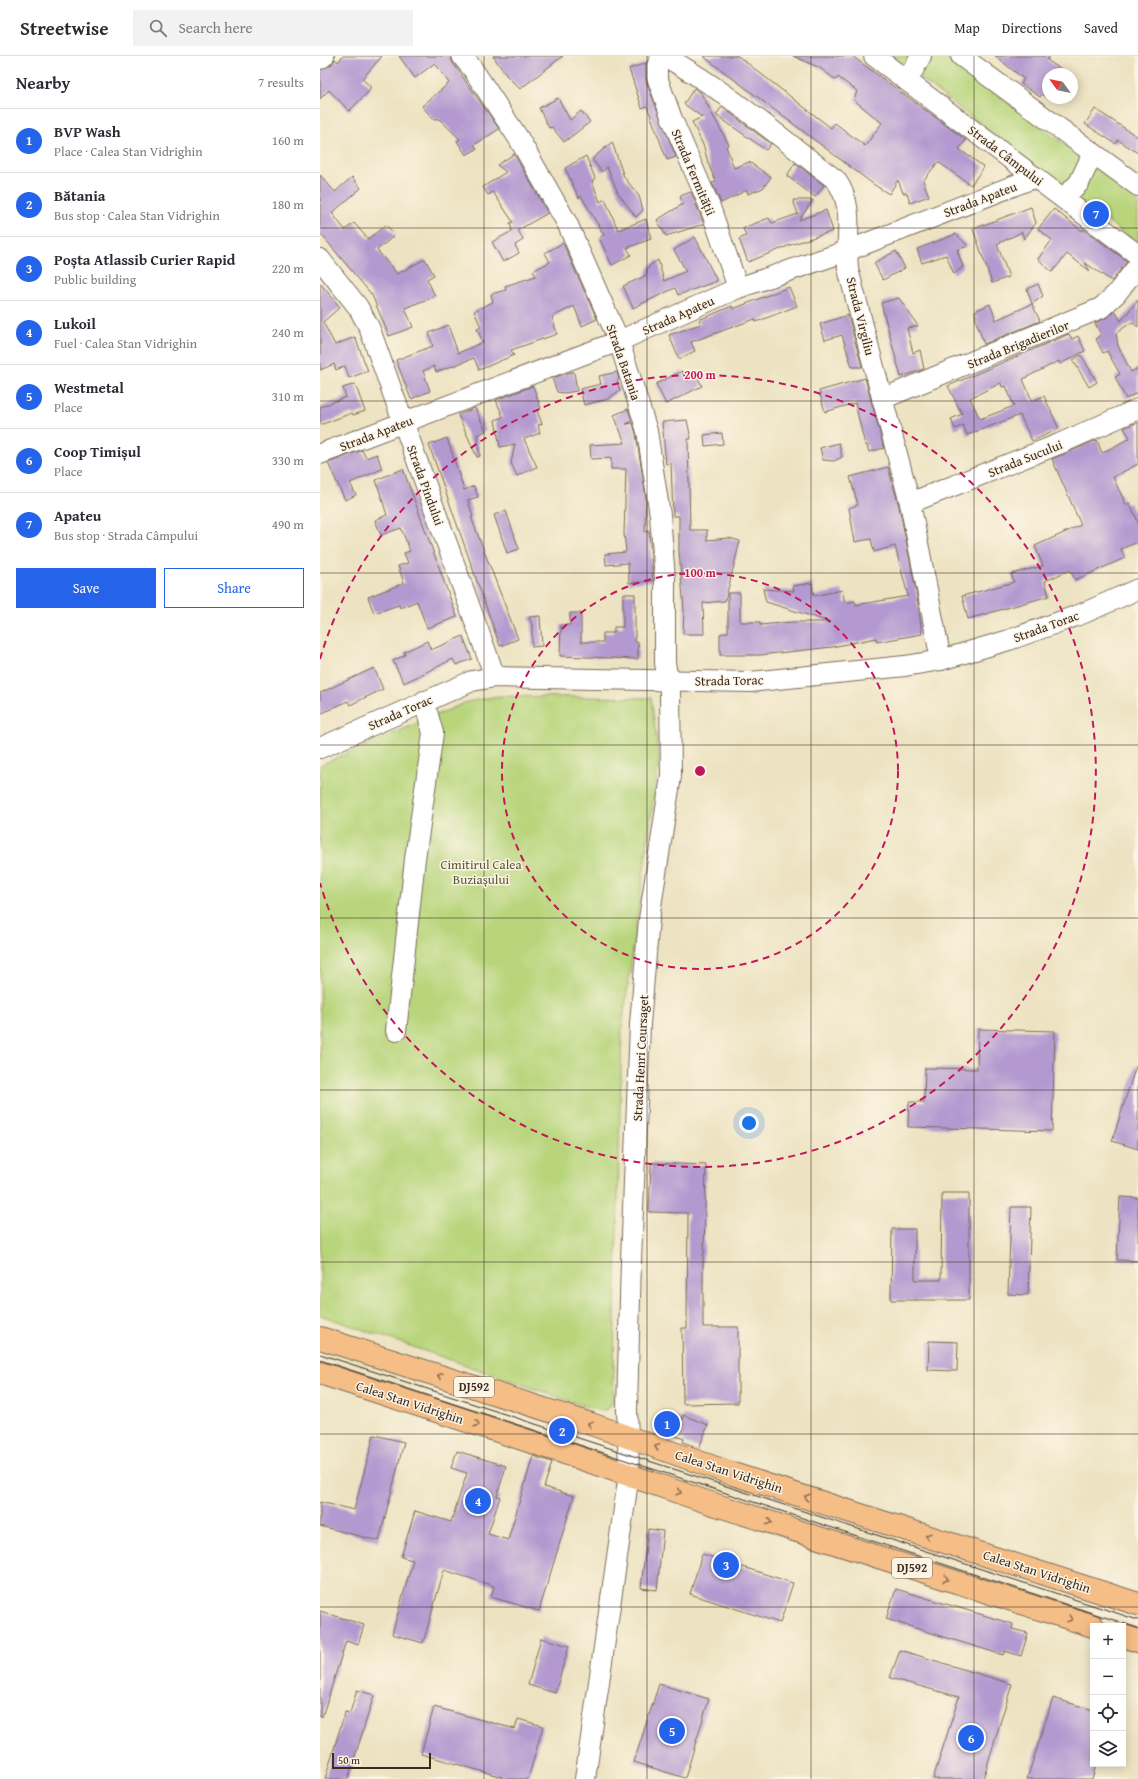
<!DOCTYPE html>
<html lang="en">
<head>
<meta charset="utf-8">
<style>
  :root { --surface:#fff; --page:#f2f2f3; --text:#2b2b33; --muted:#7c7c81; --line:#e1e1e2; --accent:#2563eb }
  body { margin:0; font-family:"Gentium Book Plus",serif; background:var(--page); color:var(--text) }
  .controls { position:absolute; right:12px; bottom:12px; display:grid; overflow:hidden; border-radius:0px; box-shadow:0 2px 10px #0003 }
  .controls button { width:36px; height:36px; display:grid; place-items:center; padding:0; border:0; border-bottom:1px solid var(--line); background:var(--surface); color:var(--text); font:20px sans-serif }
  .compass { position:absolute; left:722px; top:12px; width:36px; height:36px; border-radius:50%; background:var(--surface); box-shadow:0 2px 10px #0003; rotate:303deg }
  .scale { position:absolute; left:12px; bottom:10px; width:99px; box-sizing:border-box; padding-left:4px; border:2px solid #3b2a1e; border-top:0; font-size:11px; line-height:14px; white-space:nowrap; color:#3b2a1e; -webkit-text-stroke:3px #fcf5e5; paint-order:stroke }
  .you { position:absolute; left:429px; top:1067px; width:14px; height:14px; margin:-10px; border:3px solid #fff; border-radius:50%; background:#1a73e8; box-shadow:0 0 0 6px #1a73e833 }
  .badge { display:grid; place-items:center; width:26px; height:26px; border-radius:50%; background:var(--accent); color:#fff; font-size:13px; font-weight:700 }
  .pin { position:absolute; translate:-50% -50%; border:2px solid #fff; box-shadow:0 1px 4px #0006 }
  .list { margin:0; padding:0; list-style:none }
  h2 { display:flex; justify-content:space-between; align-items:center; height:52px; margin:0; padding:0 16px; font-size:17px }
  h2 small { font-size:13px; font-weight:400; color:var(--muted) }
  .list li { display:grid; grid-template-columns:26px 1fr auto; gap:12px; align-items:center; box-sizing:border-box; height:64px; padding:0 16px; border-top:1px solid var(--line) }
  .list b { display:block; font-size:15px; white-space:nowrap }
  .list p { margin:0; font-size:13px; white-space:nowrap; color:var(--muted) }
  .list em { font-size:13px; font-style:normal; color:var(--muted) }
  .actions { display:flex; gap:8px; padding:12px 16px }
  .actions a { flex:1; padding:9px 0; border:1px solid var(--accent); border-radius:0px; text-align:center; font-size:14px; color:var(--accent) }
  .actions .main { background:var(--accent); color:#fff }
  .icon { flex:none; width:22px; height:22px; fill:none; stroke:currentColor; stroke-width:2; stroke-linecap:round; stroke-linejoin:round }
  .map { position:relative; flex:none; width:818px; height:1723px; overflow:hidden }
  header { display:flex; align-items:center; gap:24px; box-sizing:border-box; height:56px; padding:0 20px; background:var(--surface); border-bottom:1px solid var(--line) }
  header strong { font-size:19px }
  nav { display:flex; gap:22px; margin-inline-start:auto; font-size:14px }
  .search { width:280px; height:36px; background:var(--page); display:flex; align-items:center; gap:10px; box-sizing:border-box; padding:0 14px; border-radius:0px; color:var(--muted); font-size:15px }
  main { display:flex }
  aside { flex:1; background:var(--surface) }
  .map>svg:first-child { display:block }
  .green { fill:#b8d57b; stroke:#7a804c }
  .building { fill:#b399d0; fill-rule:evenodd }
  .lines { fill:none; stroke-linecap:round; stroke-linejoin:round }
  .minor-casing { stroke:#796b57; stroke-width:22 }
  .major-casing { stroke:#796b57; stroke-width:24 }
  .minor { stroke:#fff; stroke-width:20 }
  .major { stroke:#f6be87; stroke-width:22 }
  .tram { stroke:#3b2a1e; stroke-width:1 }
  .oneway { stroke:#8f6d4d }
  .grid { fill:none; stroke:#3b2a1e; stroke-width:1; stroke-opacity:0.55 }
  .ring { fill:none; stroke:#c2185b; stroke-width:2; stroke-dasharray:7 5 }
  .labels { text-anchor:middle; stroke-width:3; stroke-linejoin:round; paint-order:stroke }
  .shield { fill:#fcf5e5; stroke:#75675a; stroke-width:1 }
  .shield-label { font-size:12px; font-weight:bold; fill:#3b2a1e }
  .street-label { font-size:13px; fill:#3b2a1e; stroke:#fcf5e5 }
  .park-label { font-size:13px; fill:#5a5535; stroke:#fcf5e5 }
  .centre { fill:#c2185b; stroke:#fcf5e5; stroke-width:2 }
  .ring-label { font-size:12px; text-anchor:middle; font-weight:bold; fill:#c2185b; stroke:#fcf5e5; stroke-width:3; stroke-linejoin:round; paint-order:stroke }
</style>
</head>
<body>
<header>
<strong>Streetwise</strong>
<div class="search"><svg class="icon" aria-label="search" viewBox="0 0 24 24"><circle cx="10" cy="10" r="6"/><path d="M15 15l6 6"/></svg>Search here</div>
<nav><a>Map</a><a>Directions</a><a>Saved</a></nav>
</header>
<main>
<aside>
<h2>Nearby<small>7 results</small></h2>
<ul class="list">
<li><span class="badge">1</span><div><b>BVP Wash</b><p>Place · Calea Stan Vidrighin</p></div><em>160 m</em></li>
<li><span class="badge">2</span><div><b>Bătania</b><p>Bus stop · Calea Stan Vidrighin</p></div><em>180 m</em></li>
<li><span class="badge">3</span><div><b>Poșta Atlassib Curier Rapid</b><p>Public building</p></div><em>220 m</em></li>
<li><span class="badge">4</span><div><b>Lukoil</b><p>Fuel · Calea Stan Vidrighin</p></div><em>240 m</em></li>
<li><span class="badge">5</span><div><b>Westmetal</b><p>Place</p></div><em>310 m</em></li>
<li><span class="badge">6</span><div><b>Coop Timișul</b><p>Place</p></div><em>330 m</em></li>
<li><span class="badge">7</span><div><b>Apateu</b><p>Bus stop · Strada Câmpului</p></div><em>490 m</em></li>
</ul>
<div class="actions"><a class="main">Save</a><a>Share</a></div>
</aside>
<div class="map">
<svg width="818" height="1723" viewBox="0 0 818 1723">
  <rect width="100%" height="100%" fill="#fcf5e5"/>
  <filter id="ink" filterUnits="userSpaceOnUse"><feTurbulence type="fractalNoise" baseFrequency=".025" numOctaves="2"/><feDisplacementMap in="SourceGraphic" scale="8" xChannelSelector="R" yChannelSelector="G"/><feConvolveMatrix kernelMatrix="1 2 1 2 8 2 1 2 1" color-interpolation-filters="sRGB"/></filter>
  <filter id="wash" filterUnits="userSpaceOnUse"><feTurbulence type="fractalNoise" baseFrequency=".012" numOctaves="4" result="noise"/><feDisplacementMap in="SourceGraphic" scale="16" xChannelSelector="R" yChannelSelector="G"/><feGaussianBlur stdDeviation="0.9" result="paint"/><feColorMatrix in="noise" values="0 0 0 0 0 0 0 0 0 0 0 0 0 0 0 0 0 1.4 0 .05"/><feComposite in="paint" operator="in"/></filter>
  <g filter="url(#wash)">
    <rect width="100%" height="100%" fill="#ede3c2"/>
    <g class="green">
      <polygon points="571,0 625,0 818,143 818,188"/>
      <polygon points="178,640 331,642 339,703 302,972 293,1346 288,1353 279,1355 0,1259 0,709 147,646"/>
    </g>
    <g id="blocks">
      <g class="building">
        <polygon points="23,0 62,0 42,23 50,30 50,34 29,55 9,34 0,43 0,14 11,9 15,3 18,6"/>
        <polygon points="79,0 130,0 133,7 179,73 154,89 157,93 146,99 137,85 140,83 118,62 114,64 102,50 129,27 115,7 95,22"/>
        <polygon points="173,0 243,0 200,33 187,20"/>
        <polygon points="383,0 418,0 511,72 515,67 545,90 562,67 534,44 537,35 518,21 516,24 500,12 473,0 532,0 646,84 639,93 664,111 651,129 618,106 603,125 609,140 590,147 587,137 583,137 578,124 569,138 553,128"/>
        <polygon points="675,0 730,0 727,4 748,18 728,18 728,42 722,38 720,41 701,28 704,23"/>
        <polygon points="326,7 326,25 356,101 347,104 327,50 322,52 309,13"/>
        <polygon points="374,32 381,37 409,89 406,90 414,112 429,106 451,121 443,132 428,138 427,134 401,147 392,127 396,126 388,107 384,91 372,66 382,61 364,48"/>
        <polygon points="238,42 250,64 261,55 270,66 244,86 232,71 229,72 219,52"/>
        <polygon points="402,51 451,88 446,94 396,59"/>
        <polygon points="775,53 818,81 818,97 798,84 796,88 765,68"/>
        <polygon points="292,86 304,121 319,140 323,154 316,161 298,137 287,111 282,116 272,103"/>
        <polygon points="194,98 228,157 198,174 203,184 195,189 199,197 183,206 172,186 192,175 190,167 193,166 173,136 168,139 163,131 186,116 177,109"/>
        <polygon points="266,100 275,122 272,125 280,146 285,143 298,174 326,163 331,183 307,192 311,199 292,209 279,182 284,179 261,140 259,142 245,112"/>
        <polygon points="475,107 504,129 495,141 467,120"/>
        <polygon points="0,119 15,136 32,121 41,132 12,157 25,174 34,167 48,183 66,169 75,179 57,194 77,218 105,203 114,219 107,223 115,240 85,252 93,271 69,280 52,239 0,177"/>
        <polygon points="371,136 384,168 346,180 337,164 363,148 360,140"/>
        <polygon points="473,144 493,144 479,164 506,154 513,175 473,188 428,206 419,183 426,180 423,172 449,162 452,167 478,158"/>
        <polygon points="711,151 716,167 704,183 702,176 677,188 689,221 672,227 653,173"/>
        <polygon points="734,153 762,175 763,173 807,205 792,225 765,207 770,215 747,198 732,216 718,203 732,184 718,173"/>
        <polygon points="636,178 648,190 637,194 643,211 634,218 626,199 602,207 597,193"/>
        <polygon points="375,181 397,225 358,239 355,232 313,252 303,230 325,220 329,210 338,204 344,225 366,215 354,194"/>
        <polygon points="243,187 277,263 262,270 254,250 232,261 237,278 191,294 194,299 159,314 154,302 116,316 114,310 103,315 110,335 91,343 76,304 113,290 109,277 128,269 138,297 163,286 157,273 161,271 154,255 173,246 171,238 186,234 185,230 216,220 213,215 230,206 225,197"/>
        <polygon points="576,195 585,212 563,224 554,207"/>
        <polygon points="0,227 20,251 3,266 15,289 35,281 48,315 29,322 25,310 16,314 14,308 0,314"/>
        <polygon points="718,228 723,240 712,248 707,233"/>
        <polygon points="469,231 477,250 436,266 435,263 371,286 375,295 359,303 349,279 381,268 379,264 412,250 413,253"/>
        <polygon points="579,242 598,270 587,272 593,297 600,294 604,313 581,321 561,247"/>
        <polygon points="818,244 818,271 812,266 796,277 798,290 811,316 818,312 818,336 806,343 795,321 800,318 787,295 783,297 776,283 781,278 775,267 786,262 795,255 801,265"/>
        <polygon points="670,248 676,264 712,248 720,265 664,288 656,265 655,255"/>
        <polygon points="528,259 542,311 532,311 522,279 505,284 500,268"/>
        <path d="M749 278 752 283 758 280 765 295 740 308 739 305 703 323 712 345 724 340 739 373 712 385 700 359 647 379 643 369 635 373 631 363 642 358 628 330ZM681 327 682 331 686 330 694 350 660 363 650 342Z"/>
        <polygon points="761,299 777,326 769,331 753,304"/>
        <polygon points="362,315 367,325 377,320 382,330 346,348 336,328"/>
        <polygon points="251,316 254,316 257,335 244,337 237,336 232,322"/>
        <polygon points="297,316 299,323 297,326 300,334 288,343 264,349 260,333 281,328 279,320"/>
        <polygon points="545,322 564,392 549,396 547,389 545,389 535,347 505,356 499,335"/>
        <polygon points="35,328 45,355 33,359 32,357 0,369 0,351 26,341 23,332"/>
        <polygon points="213,330 221,353 217,354 222,368 218,369 220,377 204,383 217,411 197,420 191,407 195,388 180,391 175,364 183,361 176,344"/>
        <polygon points="155,352 166,375 157,379 160,400 157,401 138,359"/>
        <polygon points="308,353 312,365 306,368 313,367 316,378 326,441 325,476 329,475 333,525 309,527 308,507 286,509 285,498 306,496 304,478 306,413 291,413 291,402 271,403 270,389 305,387 294,359"/>
        <polygon points="367,364 371,383 368,383 370,474 387,474 387,484 409,482 420,485 405,545 383,547 384,578 363,578 364,554 359,495 359,460 353,460 351,407 346,408 342,366"/>
        <polygon points="818,366 818,408 793,421 806,449 810,447 818,466 818,486 801,493 805,502 755,524 750,514 725,525 729,540 648,563 642,540 694,526 691,518 723,510 715,490 761,469 732,403 777,384 782,397 810,382 804,372"/>
        <polygon points="402,377 403,388 385,390 384,379"/>
        <polygon points="127,382 144,434 154,430 158,441 148,444 153,461 151,461 198,583 180,590 109,389"/>
        <polygon points="519,387 522,401 514,405 503,404 500,392"/>
        <polygon points="42,394 46,402 57,398 62,413 30,427 36,439 25,444 8,407"/>
        <polygon points="568,411 579,450 597,540 602,578 557,586 556,582 512,591 440,599 400,599 400,578 408,576 408,537 420,537 420,566 440,566 440,569 472,566 510,566 446,546 443,533 474,535 473,530 492,527 494,540 522,534 525,547 535,545 536,549 588,540 575,490 554,496 551,483 535,486 529,452 538,449 530,421"/>
        <polygon points="83,413 137,561 107,572 97,545 80,552 79,549 54,557 48,541 84,527 78,510 88,507 84,497 90,495 81,472 61,479 55,464 67,459 56,424"/>
        <polygon points="186,455 199,493 187,497 174,459"/>
        <polygon points="303,538 315,538 315,586 318,586 318,603 240,600 241,569 250,569 250,557 261,557 261,586 283,586 283,577 294,577 294,571 303,571"/>
        <polygon points="220,560 222,590 212,591 212,569 209,561"/>
        <polygon points="143,580 152,603 136,609 133,603 84,627 73,605 85,599 84,596 107,585 111,594"/>
        <polygon points="54,612 63,633 30,649 28,645 0,658 0,637"/>
        <polygon points="658,973 735,975 732,1075 588,1071 589,1046 604,1046 605,1012 657,1013"/>
        <polygon points="816,1010 818,1011 818,1093 792,1085"/>
        <polygon points="331,1107 386,1109 384,1199 383,1199 383,1271 418,1271 418,1347 363,1348 362,1272 367,1272 368,1157 329,1156"/>
        <polygon points="622,1137 649,1137 649,1244 571,1244 572,1173 595,1173 595,1224 621,1224"/>
        <polygon points="800,1141 818,1142 818,1205 797,1204"/>
        <polygon points="691,1151 711,1151 708,1239 688,1238"/>
        <polygon points="609,1285 638,1286 637,1315 608,1314"/>
        <polygon points="344,1356 363,1363 363,1359 388,1369 379,1392 363,1386 364,1383 338,1373"/>
        <polygon points="54,1379 84,1386 59,1485 0,1470 0,1446 34,1454"/>
        <polygon points="137,1395 186,1410 177,1440 180,1441 168,1478 188,1484 213,1400 232,1406 224,1431 254,1440 219,1555 171,1541 174,1530 124,1514 103,1587 72,1578 93,1504 81,1501 95,1455 131,1466 147,1417 131,1412"/>
        <polygon points="328,1473 343,1475 337,1534 321,1532"/>
        <polygon points="382,1498 473,1527 460,1567 370,1538"/>
        <polygon points="576,1533 693,1568 692,1573 708,1577 701,1600 685,1595 683,1599 566,1563"/>
        <polygon points="0,1555 44,1569 38,1589 26,1585 2,1661 0,1661"/>
        <polygon points="221,1582 249,1590 235,1637 208,1629"/>
        <polygon points="580,1594 692,1628 663,1723 613,1723 639,1641 570,1622"/>
        <polygon points="339,1628 389,1643 365,1722 314,1706"/>
        <polygon points="37,1634 54,1639 28,1723 5,1723 25,1656 30,1657"/>
        <polygon points="733,1642 773,1654 773,1708 776,1708 772,1723 707,1723"/>
        <polygon points="114,1651 195,1673 198,1663 223,1670 208,1723 181,1723 182,1721 101,1698"/>
      </g>
    </g>
  </g>
  <g filter="url(#ink)">
    <use href="#blocks" fill-opacity="0" stroke="#796b57" stroke-width="1"/>
    <g class="lines">
      <defs>
        <g id="minor">
          <polyline points="142,0 152,12 199,83 247,167 299,285 327,375 340,459 345,523 345,607 350,635 351,720 329,863 320,968 311,1205 307,1353 309,1418 265,1723"/>
          <polyline points="342,0 337,10 337,21 352,63 390,151 418,232"/>
          <path d="M344 0C406 34 459 81 516 124 536 153 525 179 528 213L590 447 621 604"/>
          <polyline points="554,0 818,199"/>
          <polyline points="641,0 818,130"/>
          <polyline points="0,3 4,0"/>
          <polyline points="587,25 601,0"/>
          <polyline points="743,142 759,127 773,97"/>
          <polyline points="0,203 38,251 49,271 175,621"/>
          <polyline points="562,343 781,252 796,238 818,210"/>
          <polyline points="0,398 299,285 418,232 527,195 716,121"/>
          <polyline points="590,447 739,388 818,353"/>
          <polyline points="0,692 152,625 175,621 430,626 585,610 621,604 689,584 764,557 818,533"/>
          <polyline points="76,975 95,803 113,677 104,645"/>
        </g>
        <g id="major">
          <polyline points="0,1282 271,1368 413,1418 818,1548"/>
          <polyline points="0,1317 242,1396 384,1445 773,1570"/>
          <polyline points="803,1580 818,1585"/>
        </g>
      </defs>
      <use href="#minor" class="minor-casing"/>
      <use href="#major" class="major-casing"/>
      <use href="#minor" class="minor"/>
      <use href="#major" class="major"/>
      <g class="tram">
        <polyline points="0,1298 818,1564"/>
        <polyline points="0,1304 818,1572"/>
      </g>
    </g>
    <defs><path id="oneway-chevron" d="M-2-3.5L2.5 0L-2 3.5" fill="none" stroke-width="1.6" stroke-linecap="round" stroke-linejoin="round"/></defs>
    <g class="oneway">
      <use href="#oneway-chevron" transform="translate(120 1320) rotate(-162)"/>
      <use href="#oneway-chevron" transform="translate(157 1368) rotate(18)"/>
      <use href="#oneway-chevron" transform="translate(270 1368) rotate(-162)"/>
      <use href="#oneway-chevron" transform="translate(337 1391) rotate(-160)"/>
      <use href="#oneway-chevron" transform="translate(359 1436) rotate(19)"/>
      <use href="#oneway-chevron" transform="translate(487 1441) rotate(-163)"/>
      <use href="#oneway-chevron" transform="translate(449 1466) rotate(18)"/>
      <use href="#oneway-chevron" transform="translate(608 1480) rotate(-162)"/>
      <use href="#oneway-chevron" transform="translate(626 1523) rotate(18)"/>
      <use href="#oneway-chevron" transform="translate(750 1563) rotate(18)"/>
    </g>
  </g>
  <path class="grid" d="M164 0V1723M327 0V1723M491 0V1723M654 0V1723M0 172H818M0 345H818M0 517H818M0 689H818M0 862H818M0 1034H818M0 1206H818M0 1378H818M0 1551H818"/>
  <g class="ring">
    <circle cx="380" cy="715" r="198"/>
    <path d="M0 603A396 396 0 1 1 0 827"/>
  </g>
  <g class="labels">
    <g class="shield">
      <rect x="134" y="1321" width="40" height="20" rx="3"/>
      <rect x="572" y="1502" width="40" height="20" rx="3"/>
    </g>
    <g class="shield-label">
      <text x="154" y="1335">DJ592</text>
      <text x="592" y="1516">DJ592</text>
    </g>
    <g class="street-label">
      <text transform="translate(686 99) rotate(37)" y="5">Strada Câmpului</text>
      <text transform="translate(374 116) rotate(67)" y="5">Strada Fermității</text>
      <text transform="translate(660 143) rotate(-21)" y="5">Strada Apateu</text>
      <text transform="translate(358 259) rotate(-24)" y="5">Strada Apateu</text>
      <text transform="translate(541 260) rotate(76)" y="5">Strada Virgiliu</text>
      <text transform="translate(698 288) rotate(-22)" y="5">Strada Brigadierilor</text>
      <text transform="translate(304 306) rotate(71)" y="5">Strada Batania</text>
      <text transform="translate(56 377) rotate(-21)" y="5">Strada Apateu</text>
      <text transform="translate(705 402) rotate(-22)" y="5">Strada Sucului</text>
      <text transform="translate(106 429) rotate(70)" y="5">Strada Pindului</text>
      <text transform="translate(726 570) rotate(-20)" y="5">Strada Torac</text>
      <text transform="translate(409 624) rotate(-1)" y="5">Strada Torac</text>
      <text transform="translate(80 656) rotate(-24)" y="5">Strada Torac</text>
      <text transform="translate(320 1002) rotate(-87)" y="5">Strada Henri Coursaget</text>
      <text transform="translate(90 1346) rotate(18)" y="5">Calea Stan Vidrighin</text>
      <text transform="translate(409 1415) rotate(18)" y="5">Calea Stan Vidrighin</text>
      <text transform="translate(717 1515) rotate(18)" y="5">Calea Stan Vidrighin</text>
    </g>
    <g class="park-label">
      <text x="161" y="813">Cimitirul Calea<tspan x="161" dy="15">Buziașului</tspan></text>
    </g>
  </g>
  <circle cx="380" cy="715" r="6" class="centre"/>
  <g class="ring-label">
    <text x="380" y="323">200 m</text>
    <text x="380" y="521">100 m</text>
  </g>
</svg>
<div class="controls">
<button>+</button>
<button>−</button>
<button><svg class="icon" aria-label="locate" viewBox="0 0 24 24"><circle cx="12" cy="12" r="6"/><path d="M12 2v4M12 18v4M2 12h4M18 12h4"/></svg></button>
<button><svg class="icon" aria-label="layers" viewBox="0 0 24 24"><path d="M12 4l9 5-9 5-9-5zM3 14l9 5 9-5"/></svg></button>
</div>
<svg class="compass" viewBox="-18 -18 36 36"><path d="M0-13l5 13h-10z" fill="#e53935"/><path d="M0 13l5-13h-10z" fill="#7c7c81"/></svg>
<div class="scale">50 m</div>
<div class="you"></div>
<div class="pin badge" style="left:347px;top:1368px">1</div>
<div class="pin badge" style="left:242px;top:1375px">2</div>
<div class="pin badge" style="left:406px;top:1509px">3</div>
<div class="pin badge" style="left:158px;top:1445px">4</div>
<div class="pin badge" style="left:352px;top:1675px">5</div>
<div class="pin badge" style="left:651px;top:1682px">6</div>
<div class="pin badge" style="left:776px;top:158px">7</div>
</div>
</main>
</body>
</html>
